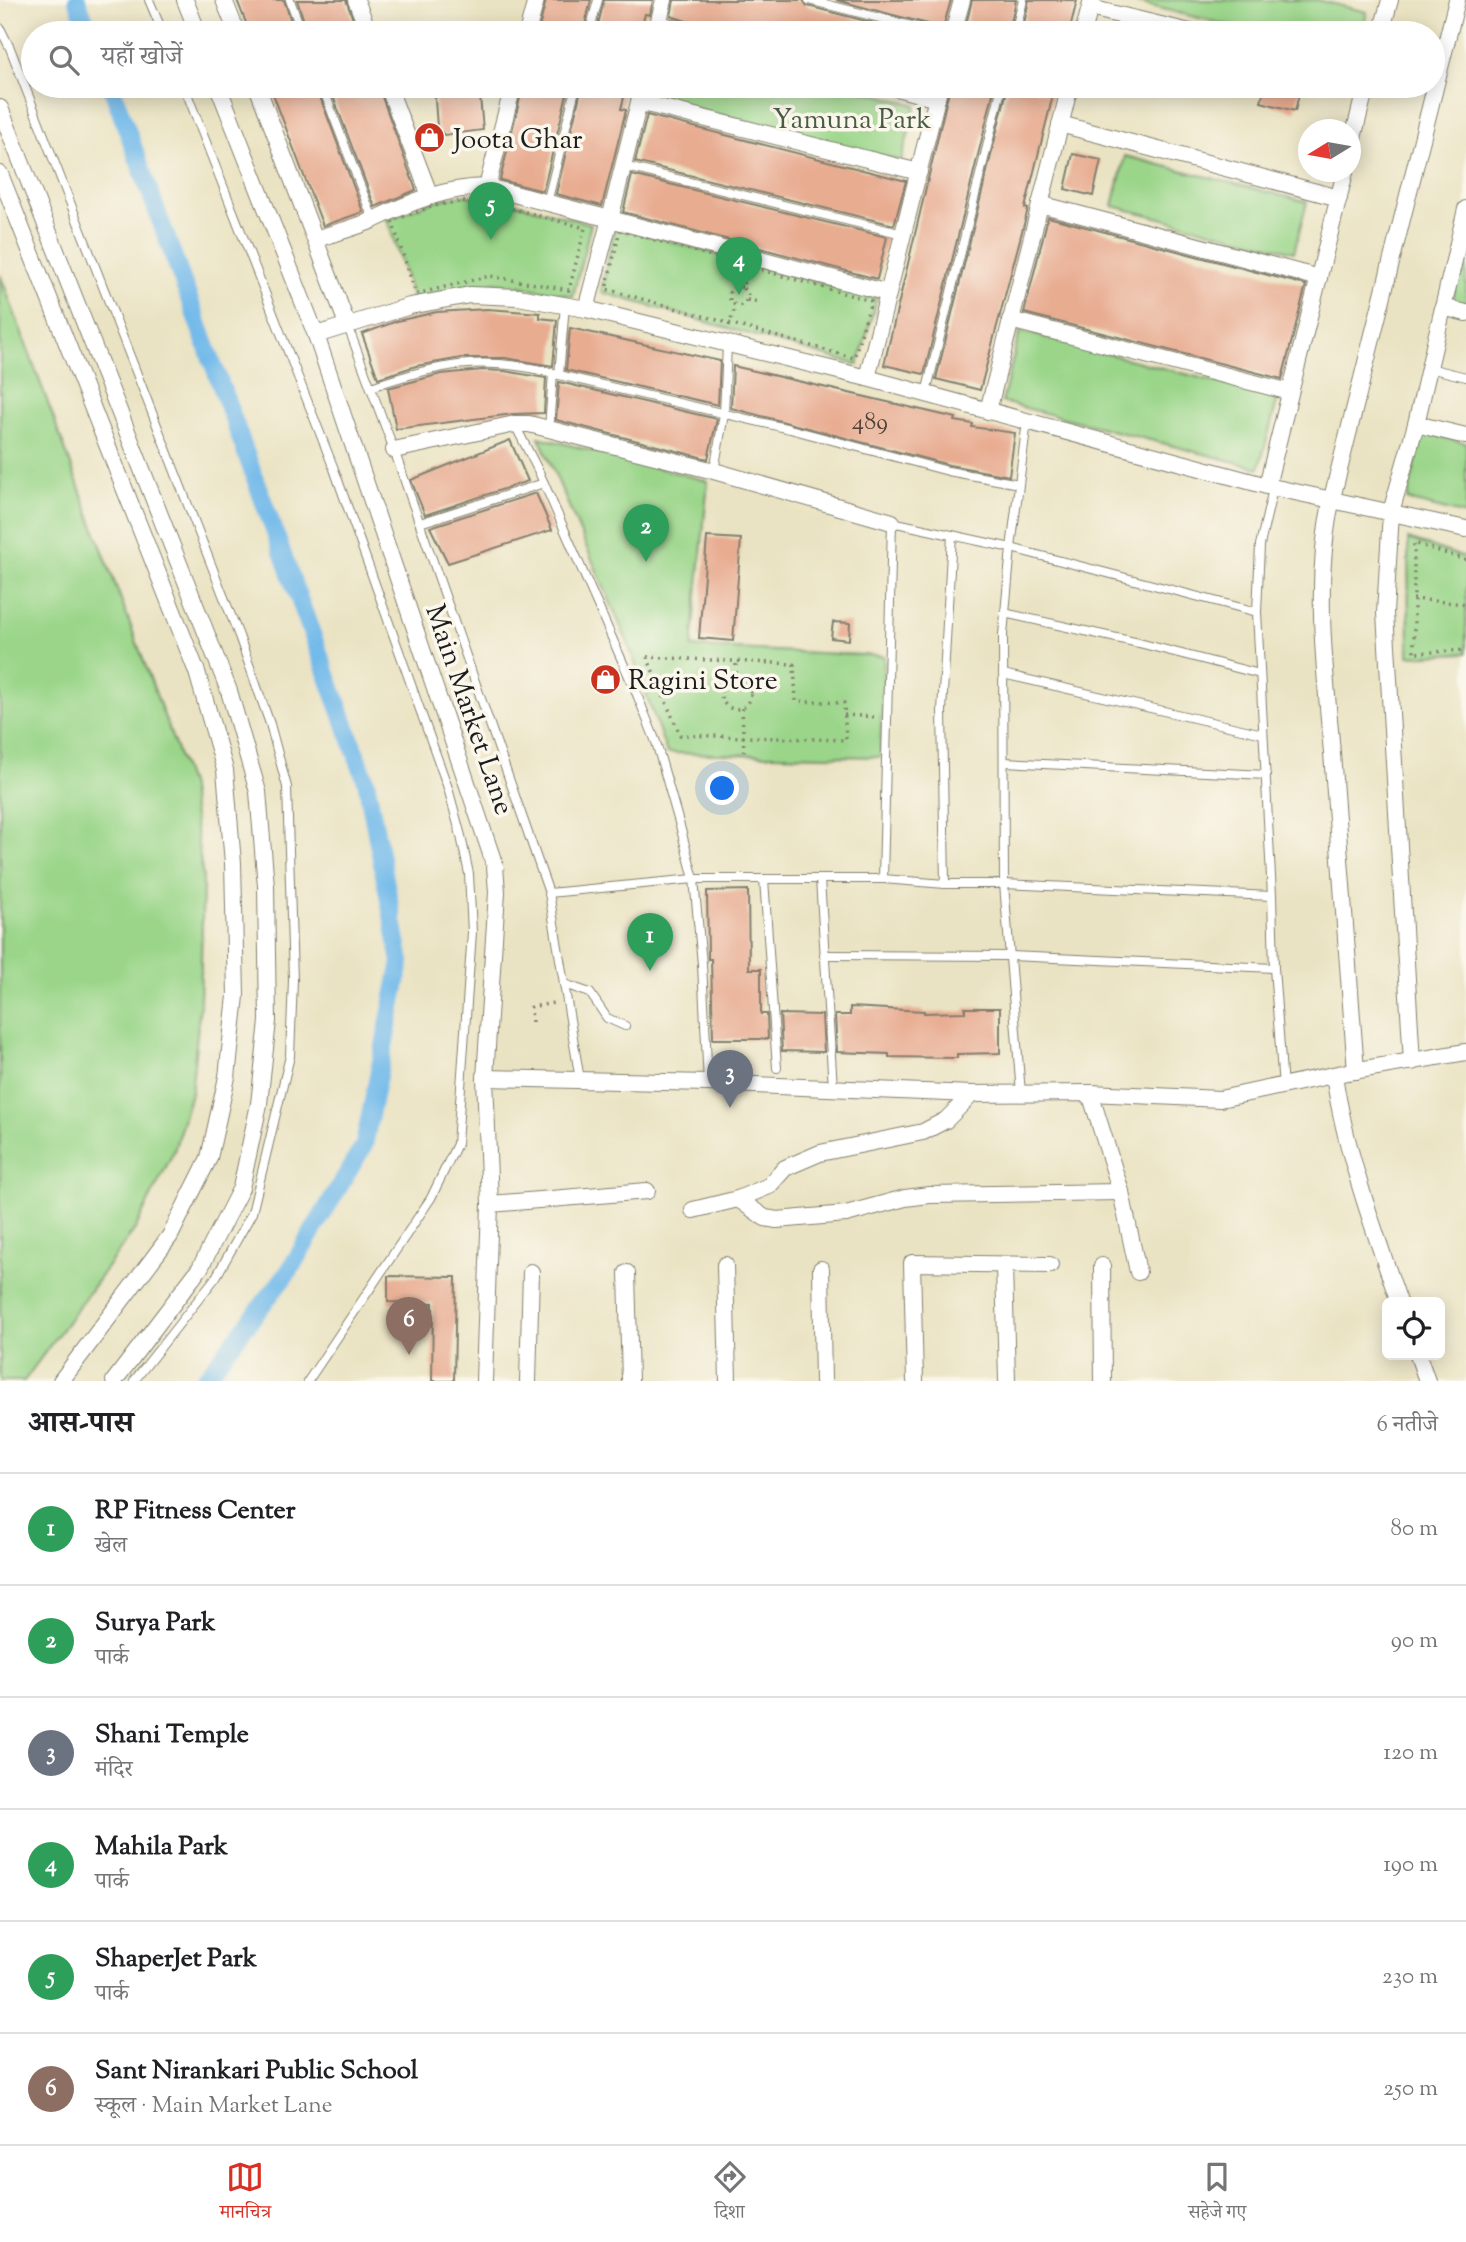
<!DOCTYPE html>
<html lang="hi">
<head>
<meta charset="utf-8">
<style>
  :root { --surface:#fff; --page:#f2f2f2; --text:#202124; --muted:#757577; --line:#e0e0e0; --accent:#d93025 }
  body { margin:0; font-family:"Sorts Mill Goudy","Noto Serif Devanagari",serif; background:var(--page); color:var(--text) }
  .controls { position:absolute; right:21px; bottom:21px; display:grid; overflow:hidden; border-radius:10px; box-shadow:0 4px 18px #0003 }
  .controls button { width:63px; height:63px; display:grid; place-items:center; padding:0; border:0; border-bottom:2px solid var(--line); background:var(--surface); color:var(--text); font:35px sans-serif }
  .compass { position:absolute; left:1298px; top:119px; width:63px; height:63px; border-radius:50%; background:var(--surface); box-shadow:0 4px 18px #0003; rotate:259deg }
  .you { position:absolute; left:723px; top:789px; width:24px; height:24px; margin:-18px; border:5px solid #fff; border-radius:50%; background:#1a73e8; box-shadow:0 0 0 10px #1a73e833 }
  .badge { display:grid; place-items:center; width:46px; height:46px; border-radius:50%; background:var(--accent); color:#fff; font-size:23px; font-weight:700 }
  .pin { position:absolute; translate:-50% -58px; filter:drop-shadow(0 2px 4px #0008) }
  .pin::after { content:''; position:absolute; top:37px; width:24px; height:21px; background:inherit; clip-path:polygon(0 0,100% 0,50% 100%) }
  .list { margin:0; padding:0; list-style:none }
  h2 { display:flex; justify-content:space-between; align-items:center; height:91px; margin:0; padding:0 28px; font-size:30px }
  h2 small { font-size:23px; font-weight:400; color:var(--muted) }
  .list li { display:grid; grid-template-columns:46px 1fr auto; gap:21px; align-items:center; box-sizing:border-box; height:112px; padding:0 28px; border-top:2px solid var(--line) }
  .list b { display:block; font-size:26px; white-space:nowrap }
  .list p { margin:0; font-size:23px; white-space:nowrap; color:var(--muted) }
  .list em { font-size:23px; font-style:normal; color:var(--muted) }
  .icon { flex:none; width:38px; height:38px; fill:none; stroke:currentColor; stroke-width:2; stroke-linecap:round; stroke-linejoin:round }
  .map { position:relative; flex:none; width:1466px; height:1381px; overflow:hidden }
  .search { position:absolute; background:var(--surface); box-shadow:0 4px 18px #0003; left:21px; right:21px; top:21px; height:77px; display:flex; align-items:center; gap:18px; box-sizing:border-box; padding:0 24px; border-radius:38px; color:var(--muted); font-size:26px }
  .sheet { height:763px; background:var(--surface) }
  nav { display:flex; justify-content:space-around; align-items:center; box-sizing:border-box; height:98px; border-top:2px solid var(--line); background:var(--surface); font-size:19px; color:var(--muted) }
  nav a { display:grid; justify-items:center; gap:4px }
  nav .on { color:var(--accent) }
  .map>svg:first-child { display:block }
  .green { fill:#9ad589; stroke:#5b7852; stroke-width:2 }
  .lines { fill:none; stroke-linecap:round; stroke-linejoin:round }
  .canal { stroke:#72baea; stroke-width:18 }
  .building { fill:#e8ac91 }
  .lane-casing { stroke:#838070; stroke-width:10 }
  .street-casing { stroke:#838070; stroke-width:18 }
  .path { stroke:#838070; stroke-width:3.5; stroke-dasharray:2 5; stroke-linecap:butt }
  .lane { stroke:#fff; stroke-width:8 }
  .street { stroke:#fff; stroke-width:16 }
  .labels { text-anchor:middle; stroke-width:7; stroke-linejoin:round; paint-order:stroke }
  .number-label { font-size:24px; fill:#4f4039 }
  .park-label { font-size:28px; fill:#485d42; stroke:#fbf7ec }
  .poi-label { font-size:28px; fill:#1c1c1c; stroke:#fbf7ec; text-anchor:start }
  .street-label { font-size:28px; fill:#1c1c1c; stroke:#fbf7ec }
</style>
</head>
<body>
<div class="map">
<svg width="1466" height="1381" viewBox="0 0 1466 1381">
  <rect width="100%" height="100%" fill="#fbf7ec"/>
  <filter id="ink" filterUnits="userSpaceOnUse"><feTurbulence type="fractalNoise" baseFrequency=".0143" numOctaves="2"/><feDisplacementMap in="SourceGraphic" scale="14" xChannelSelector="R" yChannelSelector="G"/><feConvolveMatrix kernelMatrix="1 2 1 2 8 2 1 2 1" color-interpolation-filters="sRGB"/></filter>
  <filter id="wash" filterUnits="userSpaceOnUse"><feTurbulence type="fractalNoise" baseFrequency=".00686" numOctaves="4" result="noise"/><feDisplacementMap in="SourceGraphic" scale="28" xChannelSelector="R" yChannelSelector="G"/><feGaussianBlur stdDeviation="1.57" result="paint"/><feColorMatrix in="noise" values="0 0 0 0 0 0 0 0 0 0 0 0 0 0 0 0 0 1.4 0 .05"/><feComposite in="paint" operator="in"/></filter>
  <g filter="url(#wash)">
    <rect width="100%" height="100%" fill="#eae3c3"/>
    <g class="green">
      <polygon points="1127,0 1318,0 1367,12 1362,33 1259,33"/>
      <polygon points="650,86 845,86 916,105 901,161 647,96"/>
      <polygon points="1125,156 1307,202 1294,252 1113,206"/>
      <polygon points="463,195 519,204 591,224 573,296 496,282 453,289 413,299 387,219 433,201"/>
      <polygon points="615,226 877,298 858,365 601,292"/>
      <polygon points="1466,241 1466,306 1452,302"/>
      <polygon points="0,274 189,783 203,878 200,1005 191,1093 174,1151 135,1229 24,1381 0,1381"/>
      <polygon points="1020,331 1278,398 1259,468 1002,402"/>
      <polygon points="1423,432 1466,443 1466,515 1407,500"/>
      <polygon points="539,437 708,481 692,647 884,656 880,757 667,753 628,643"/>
      <polygon points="1408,539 1466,558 1466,653 1409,656"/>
    </g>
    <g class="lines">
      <g class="canal">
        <polyline points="77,0 90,33"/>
        <polyline points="111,86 366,781 401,962 364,1145 289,1271 203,1381"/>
      </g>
    </g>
    <g id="blocks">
      <g class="building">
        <polygon points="237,0 284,0 295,33 250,33"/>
        <polygon points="297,0 346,0 358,33 308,33"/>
        <polygon points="546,0 591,0 583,33 538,32"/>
        <polygon points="604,0 653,0 650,15 645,14 640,33 596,33"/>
        <polygon points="674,0 803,0 807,6 913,33 723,33 671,16"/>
        <polygon points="836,0 951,0 943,28"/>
        <polygon points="972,0 1016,0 1009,33 964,33"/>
        <polygon points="1029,0 1077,0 1069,33 1022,33"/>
        <polygon points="270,86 316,86 363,212 323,226"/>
        <polygon points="329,86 378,86 416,190 375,207"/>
        <polygon points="434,86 479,86 483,130 444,135 437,127"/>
        <polygon points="523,86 569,86 543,191 500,180"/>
        <polygon points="582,86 627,86 621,109 626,110 602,206 556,194"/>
        <polygon points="950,86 995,86 924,374 884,365"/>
        <polygon points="1008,86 1020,86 1053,95 1025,208 1028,209 980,390 936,379"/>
        <polygon points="1265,86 1301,86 1295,111 1261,102"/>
        <polygon points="647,115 906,181 894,225 635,162"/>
        <polygon points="1073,154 1101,160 1093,196 1065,189"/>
        <polygon points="632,175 887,237 877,279 623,212"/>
        <polygon points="1048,217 1306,285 1282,379 1024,313"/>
        <polygon points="487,309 540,313 540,318 557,320 553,366 505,358 461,358 416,366 378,378 362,334 397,321 437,312"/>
        <polygon points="570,328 720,361 718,405 566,370"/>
        <polygon points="733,366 956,418 955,421 973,424 972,427 1015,433 1009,476 949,465 731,408"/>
        <polygon points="482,370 504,371 546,378 544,413 513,414 396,429 388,388 441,374"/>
        <polygon points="559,382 717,419 708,459 556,420"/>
        <polygon points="510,440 528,481 425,515 411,480"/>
        <polygon points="536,493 552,530 448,563 430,527"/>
        <polygon points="707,537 741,539 733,641 699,638"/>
        <polygon points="833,622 850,623 849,640 831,638"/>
        <polygon points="748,890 749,969 761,969 761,1014 767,1014 768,1039 713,1039 711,959 708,959 708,955 707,891"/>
        <polygon points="850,1007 924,1011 924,1013 965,1012 965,1008 1000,1008 1000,1053 957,1054 957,1058 889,1057 889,1054 837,1052 835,1015 850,1015"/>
        <polygon points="780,1014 822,1015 824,1052 782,1051"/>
        <polygon points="388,1276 456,1277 454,1381 432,1381 433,1303 388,1302"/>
      </g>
    </g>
  </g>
  <g filter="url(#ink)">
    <use href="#blocks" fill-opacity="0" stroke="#838070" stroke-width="2"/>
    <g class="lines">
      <defs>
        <g id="lane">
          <polyline points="149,0 163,33"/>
          <polyline points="290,0 302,33"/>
          <polyline points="809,0 939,33"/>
          <polyline points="0,28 10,48 239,636 270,724 287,787 293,980 290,1056 252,1213 216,1277 134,1381"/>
          <polyline points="589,33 598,0"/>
          <polyline points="1015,33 1023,0"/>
          <polyline points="184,86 334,469 448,788 461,836 469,874 472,932 457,1144 431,1198 308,1381"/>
          <polyline points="322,86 373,219"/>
          <polyline points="623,166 903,234"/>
          <polyline points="547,203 576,86"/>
          <polyline points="347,324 394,450 549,893 580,1080"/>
          <polyline points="1429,368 1466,377"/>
          <polyline points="559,375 790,429 948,471 1019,484"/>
          <path d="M371 387C438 364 483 355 553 373"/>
          <polyline points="926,393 1002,86"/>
          <polyline points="1027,421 1011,548 1003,635 1004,884 1272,896"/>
          <polyline points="515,425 539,472 638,697 656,742 680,826 694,879 702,964 708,1083"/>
          <polyline points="549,429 553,373 559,375 565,305"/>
          <polyline points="714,471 724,414 727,345"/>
          <polyline points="1269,488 1272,493 1260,545 1257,612 1272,896 1274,968 1283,1087"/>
          <polyline points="420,523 544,483"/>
          <polyline points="1004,613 1139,643 1260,674"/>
          <polyline points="1003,674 1263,734"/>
          <polyline points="1004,762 1266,775"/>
          <polyline points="764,879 777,1068"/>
          <polyline points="820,879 833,1088"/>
          <polyline points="883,879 892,522 1011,548 1257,612"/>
          <polyline points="945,884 942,711 952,535"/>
          <polyline points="549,893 694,879 883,879 945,884 1004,884 1021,1093"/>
          <polyline points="824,955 1011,956 1274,968"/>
          <polyline points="564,984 590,993 607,1018 625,1026"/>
        </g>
        <g id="street">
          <polyline points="185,0 198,33"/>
          <polyline points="224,0 237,33"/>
          <polyline points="356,0 369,33"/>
          <polyline points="1090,8 1194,33"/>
          <polyline points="659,24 693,33"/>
          <polyline points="527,33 536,0"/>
          <polyline points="656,33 664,0"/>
          <polyline points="953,33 962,0"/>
          <polyline points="1083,33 1092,0"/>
          <polyline points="1381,33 1390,0"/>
          <polyline points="218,86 316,335 495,866 497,892 485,1078 490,1204 484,1381"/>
          <polyline points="257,86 347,324"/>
          <polyline points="388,86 430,196"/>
          <polyline points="889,86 937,99"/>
          <polyline points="639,102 919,172"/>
          <polyline points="0,108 229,691 258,792 266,886 268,1021 259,1104 241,1188 200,1268 114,1381"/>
          <polyline points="1060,124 1339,198"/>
          <polyline points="1350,150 1366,86"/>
          <polyline points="0,174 197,672 225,770 233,863 236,996 227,1077 209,1158 170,1236 61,1381"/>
          <polyline points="487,187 513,86"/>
          <polyline points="1040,204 1319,278"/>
          <path d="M316 239C334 233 355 228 373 220 408 203 446 187 487 187L610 219 643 86"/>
          <polyline points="1443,307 1466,313"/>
          <polyline points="586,309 610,219 888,293"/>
          <polyline points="1010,320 1290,392"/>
          <polyline points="316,335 410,306 470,295 518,297 586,309 867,378 1267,486 1466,529"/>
          <polyline points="867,378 940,86"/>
          <polyline points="988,411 1070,86"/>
          <polyline points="1416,424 1466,436"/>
          <polyline points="394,450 515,424 529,424 714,471 892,522"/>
          <polyline points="1267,486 1345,172"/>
          <polyline points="1412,1062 1385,613 1391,512 1416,424 1466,209"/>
          <path d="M1356 1071C1348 965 1340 859 1332 753 1325 668 1313 582 1332 498L1457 0"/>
          <path d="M1334 1075C1345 1150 1374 1230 1399 1302"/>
          <polyline points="485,1078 708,1083 972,1094 1090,1093 1220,1099 1347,1072 1466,1052"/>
          <polyline points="1090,1093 1121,1192 1138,1272"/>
          <polyline points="738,1199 769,1186 785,1168 820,1153 923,1132 946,1120 972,1094"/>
          <polyline points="490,1204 647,1191"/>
          <polyline points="693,1210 738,1199 765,1218 777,1220 846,1214 905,1198 929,1195 1121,1192"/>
          <polyline points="725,1265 728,1381"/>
          <polyline points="1004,1265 1007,1381"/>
          <polyline points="1102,1266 1103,1381"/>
          <polyline points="821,1269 823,1381"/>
          <polyline points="627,1273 630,1381"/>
          <polyline points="1418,1355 1427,1381"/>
          <polyline points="528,1381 531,1272"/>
          <polyline points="915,1381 912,1263 1050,1265"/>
        </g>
      </defs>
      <use href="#lane" class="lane-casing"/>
      <use href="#street" class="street-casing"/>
      <g class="path">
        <polygon points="463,201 510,208 585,228 569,290 490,276 416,294 392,221 433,206"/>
        <polygon points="620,230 871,301 854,358 606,289"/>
        <path d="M742 287H734L729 293 730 301 736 306C743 306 747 302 748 295L742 287 747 272"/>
        <polyline points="747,300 760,302"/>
        <polyline points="729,326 735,307"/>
        <polyline points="1466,560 1414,543 1414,653 1466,650"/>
        <polyline points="1413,599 1466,604"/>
        <polygon points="647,657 794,664 796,701 844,703 846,740 680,735"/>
        <circle cx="736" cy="694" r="15"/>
        <polyline points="736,680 736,662"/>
        <polyline points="742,708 744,754"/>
        <polyline points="844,715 877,717"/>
        <polyline points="532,1022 531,1007 554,1003"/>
      </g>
      <use href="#lane" class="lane"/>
      <use href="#street" class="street"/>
    </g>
  </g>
  <defs>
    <symbol id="shop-disc" viewBox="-11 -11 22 22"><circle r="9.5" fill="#c8321e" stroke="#fbf7ec"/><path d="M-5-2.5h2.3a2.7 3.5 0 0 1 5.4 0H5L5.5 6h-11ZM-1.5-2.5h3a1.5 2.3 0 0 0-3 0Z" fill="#fff"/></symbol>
  </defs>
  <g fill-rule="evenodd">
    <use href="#shop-disc" x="412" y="120" width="35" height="35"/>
    <use href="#shop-disc" x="588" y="662" width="35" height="35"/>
  </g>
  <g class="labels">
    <g class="number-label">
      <text x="870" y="429">489</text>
    </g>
    <g class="park-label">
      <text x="852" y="128">Yamuna Park</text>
    </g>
    <g class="poi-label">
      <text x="453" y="148">Joota Ghar</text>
      <text x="628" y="689">Ragini Store</text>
    </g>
    <g class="street-label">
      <text transform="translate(471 709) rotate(71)" y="10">Main Market Lane</text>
    </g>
  </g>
</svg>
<div class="controls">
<button><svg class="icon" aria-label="locate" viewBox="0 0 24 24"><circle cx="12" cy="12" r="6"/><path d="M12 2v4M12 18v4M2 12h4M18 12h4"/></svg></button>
</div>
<svg class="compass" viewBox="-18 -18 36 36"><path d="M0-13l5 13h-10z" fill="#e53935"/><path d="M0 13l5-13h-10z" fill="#757577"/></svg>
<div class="you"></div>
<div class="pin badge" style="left:650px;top:971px;background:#2e9e5b">1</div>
<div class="pin badge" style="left:646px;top:562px;background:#2e9e5b">2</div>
<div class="pin badge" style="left:730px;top:1108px;background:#6b7280">3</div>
<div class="pin badge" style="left:739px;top:295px;background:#2e9e5b">4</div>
<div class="pin badge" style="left:491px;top:240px;background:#2e9e5b">5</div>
<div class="pin badge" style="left:409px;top:1355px;background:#8d6e63">6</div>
<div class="search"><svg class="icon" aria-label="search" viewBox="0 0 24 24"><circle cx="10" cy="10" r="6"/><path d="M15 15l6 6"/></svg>यहाँ खोजें</div>
</div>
<section class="sheet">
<h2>आस-पास<small>6 नतीजे</small></h2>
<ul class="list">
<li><span class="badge" style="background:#2e9e5b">1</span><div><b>RP Fitness Center</b><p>खेल</p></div><em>80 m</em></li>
<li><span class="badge" style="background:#2e9e5b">2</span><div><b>Surya Park</b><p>पार्क</p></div><em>90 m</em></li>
<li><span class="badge" style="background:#6b7280">3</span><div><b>Shani Temple</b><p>मंदिर</p></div><em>120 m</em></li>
<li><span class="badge" style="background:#2e9e5b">4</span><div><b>Mahila Park</b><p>पार्क</p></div><em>190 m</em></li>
<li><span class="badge" style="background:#2e9e5b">5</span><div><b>ShaperJet Park</b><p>पार्क</p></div><em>230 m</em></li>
<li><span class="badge" style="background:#8d6e63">6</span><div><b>Sant Nirankari Public School</b><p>स्कूल · Main Market Lane</p></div><em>250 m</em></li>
</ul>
</section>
<nav>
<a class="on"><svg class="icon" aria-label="map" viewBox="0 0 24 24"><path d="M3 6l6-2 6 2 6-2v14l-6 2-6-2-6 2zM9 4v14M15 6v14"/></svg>मानचित्र</a>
<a><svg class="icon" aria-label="directions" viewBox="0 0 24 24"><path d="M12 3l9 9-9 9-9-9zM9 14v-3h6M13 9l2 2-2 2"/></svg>दिशा</a>
<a><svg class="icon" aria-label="saved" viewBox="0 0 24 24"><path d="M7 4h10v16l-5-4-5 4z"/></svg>सहेजे गए</a>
</nav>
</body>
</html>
